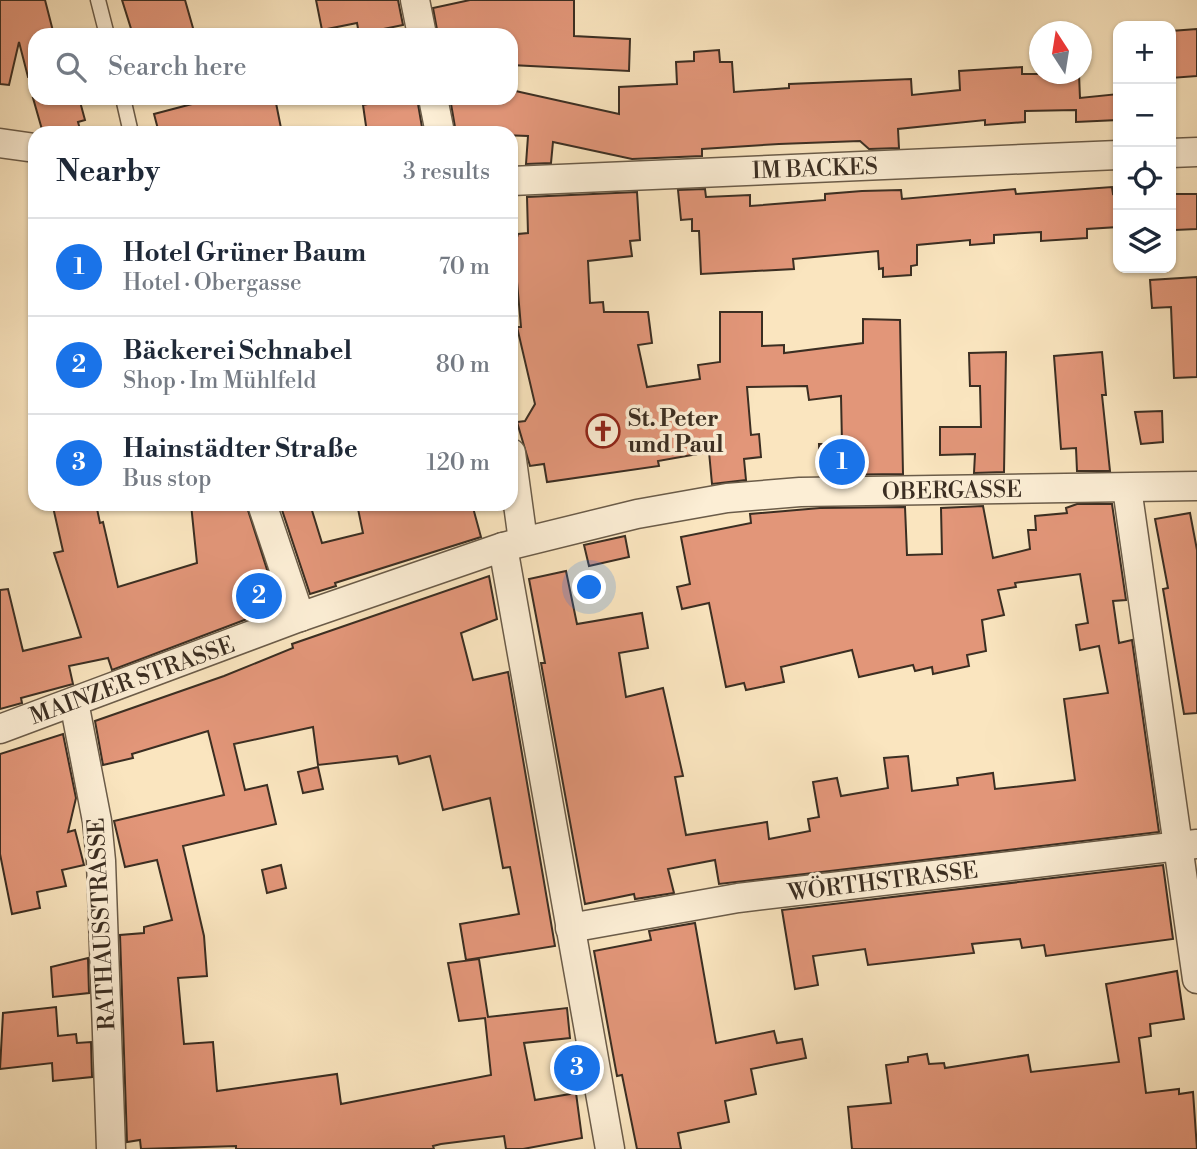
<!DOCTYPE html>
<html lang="en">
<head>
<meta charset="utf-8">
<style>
  :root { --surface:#fff; --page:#f2f2f3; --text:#1f2937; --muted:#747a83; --line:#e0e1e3; --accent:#1a73e8 }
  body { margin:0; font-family:"Libre Bodoni",serif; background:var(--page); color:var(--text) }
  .controls { position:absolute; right:21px; top:21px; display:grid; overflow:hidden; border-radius:14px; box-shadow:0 2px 5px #0004 }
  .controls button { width:63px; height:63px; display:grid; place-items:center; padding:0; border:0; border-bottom:2px solid var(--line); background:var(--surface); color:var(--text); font:35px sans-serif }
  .compass { position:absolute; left:1029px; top:21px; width:63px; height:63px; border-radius:50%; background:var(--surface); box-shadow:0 2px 5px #0004; rotate:348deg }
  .you { position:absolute; left:590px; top:588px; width:24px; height:24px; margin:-18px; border:5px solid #fff; border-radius:50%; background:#1a73e8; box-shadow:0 0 0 10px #1a73e833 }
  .badge { display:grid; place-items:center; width:46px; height:46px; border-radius:50%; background:var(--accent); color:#fff; font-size:23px; font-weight:700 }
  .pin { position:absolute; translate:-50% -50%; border:4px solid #fff; box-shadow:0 2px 7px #0006 }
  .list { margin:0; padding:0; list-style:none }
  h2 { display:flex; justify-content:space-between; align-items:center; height:91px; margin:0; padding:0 28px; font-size:30px }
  h2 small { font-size:23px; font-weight:400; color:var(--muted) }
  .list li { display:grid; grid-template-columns:46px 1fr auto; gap:21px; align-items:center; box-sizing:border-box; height:98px; padding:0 28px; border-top:2px solid var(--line) }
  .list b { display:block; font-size:26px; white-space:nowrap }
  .list p { margin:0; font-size:23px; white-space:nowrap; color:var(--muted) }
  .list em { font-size:23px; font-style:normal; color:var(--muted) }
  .icon { flex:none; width:38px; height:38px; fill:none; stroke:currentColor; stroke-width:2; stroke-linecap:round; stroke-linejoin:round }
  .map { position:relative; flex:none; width:1197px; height:1149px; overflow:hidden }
  .search { position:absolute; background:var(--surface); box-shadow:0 2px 5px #0004; left:28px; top:28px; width:490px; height:77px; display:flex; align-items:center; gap:18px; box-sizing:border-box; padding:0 24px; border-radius:21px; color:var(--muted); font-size:26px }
  .panel { position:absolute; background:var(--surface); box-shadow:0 2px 5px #0004; left:28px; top:126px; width:490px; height:385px; border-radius:21px }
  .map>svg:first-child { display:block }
  .building { fill:#e29679; stroke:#3b2e22; stroke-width:2 }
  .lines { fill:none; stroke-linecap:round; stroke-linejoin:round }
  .lane-casing { stroke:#6b5c49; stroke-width:17 }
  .street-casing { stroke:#6b5c49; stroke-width:31 }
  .lane { stroke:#fceed5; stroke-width:14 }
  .street { stroke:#fceed5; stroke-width:28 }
  .labels { text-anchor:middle; stroke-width:7; stroke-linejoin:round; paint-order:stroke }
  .street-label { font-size:23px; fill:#3b2e22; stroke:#fceed5 }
  .poi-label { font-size:23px; font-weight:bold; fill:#3b2e22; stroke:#fceed5; text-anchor:start }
</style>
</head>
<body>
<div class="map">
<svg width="1197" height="1149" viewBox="0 0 1197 1149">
  <rect width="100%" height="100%" fill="#fae5bf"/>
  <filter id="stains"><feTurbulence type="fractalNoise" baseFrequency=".00286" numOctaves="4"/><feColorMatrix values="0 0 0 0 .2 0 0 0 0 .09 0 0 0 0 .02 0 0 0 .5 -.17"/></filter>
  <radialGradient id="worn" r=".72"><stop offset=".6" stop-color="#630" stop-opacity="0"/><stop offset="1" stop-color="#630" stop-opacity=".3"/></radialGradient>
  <g class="building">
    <polygon points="0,0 45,0 54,35 35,35 35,76 28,77 19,42 9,85 0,84"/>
    <polygon points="122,0 185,0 195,35 133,35"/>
    <polygon points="316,0 398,0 403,25 359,34 357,23 322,30"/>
    <polygon points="470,0 574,0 574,36 630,39 629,71 511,65 511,35 438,35 433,8"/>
    <polygon points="1197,29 1197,76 1171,78 1171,31"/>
    <polygon points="719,50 720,62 732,62 734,92 789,88 789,84 911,79 912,95 960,90 959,71 1022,67 1022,74 1079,74 1080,98 1118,94 1118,120 1076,122 1076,110 1025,111 1025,122 985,125 985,120 898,129 899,148 869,149 860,141 779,144 702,149 702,156 632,159 553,142 551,163 526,164 528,136 456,133 450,98 511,98 511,90 619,114 619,87 677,84 676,62 694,61 694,52"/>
    <polygon points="33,98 79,98 85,120 78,122 81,133 43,133"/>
    <polygon points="190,98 275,98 282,133 159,133 154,114 192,104"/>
    <polygon points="367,98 417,98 423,133 367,133 363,105 368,104"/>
    <polygon points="1112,187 1113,194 1118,193 1118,227 1087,229 1087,238 1041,241 1041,232 994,235 994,243 970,245 970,240 917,245 917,265 911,266 911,275 883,277 883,268 879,269 878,251 793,259 794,269 701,274 699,231 692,231 692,219 681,220 678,190 705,189 706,197 750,195 750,206 825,200 825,194 862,191 901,190 902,199 1015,189 1016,194"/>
    <polygon points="637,192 640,240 630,241 632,256 588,261 590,303 603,302 604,312 648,312 652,343 638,345 647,387 700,379 698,365 720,362 720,312 762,312 762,346 784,345 784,353 863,343 863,319 900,320 903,474 820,475 819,444 842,444 841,396 809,400 807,386 747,387 751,435 759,434 761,457 744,459 746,480 712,484 709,452 658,461 659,466 547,482 544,464 530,466 517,422 525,421 535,404 517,327 521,327 514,248 518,234 528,233 527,197"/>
    <polygon points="1174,194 1197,194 1197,229 1175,230"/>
    <polygon points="1197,277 1197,377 1174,378 1171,307 1152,308 1150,280"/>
    <polygon points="1006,352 1004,472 974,473 975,454 940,455 940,427 981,427 980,386 970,386 969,353"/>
    <polygon points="1102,352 1106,395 1102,395 1110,471 1077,471 1076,448 1061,449 1054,356"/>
    <polygon points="1162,411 1163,442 1141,444 1135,412"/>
    <polygon points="67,504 96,504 100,523 103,522 118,587 197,563 191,504 246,504 279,607 112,670 108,658 69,666 73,684 21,698 22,703 0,709 0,590 8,589 23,651 81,637 54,553 63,551 53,507"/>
    <polygon points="280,504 310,504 322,543 363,533 357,504 472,504 481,537 335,583 336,586 310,594"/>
    <polygon points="1077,504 1112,504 1126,600 1113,601 1119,643 1132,640 1159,832 719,884 715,860 668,869 674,893 635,899 634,894 585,904 541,663 545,663 529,579 566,571 577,624 642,613 648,648 619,653 626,697 663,688 683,776 675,777 686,835 767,822 769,839 810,831 808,819 819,817 813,782 837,778 841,796 888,788 884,758 908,756 912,791 958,785 957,778 993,773 995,789 1075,780 1064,699 1108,693 1099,646 1080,650 1076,625 1088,623 1080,574 1015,583 1016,587 998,590 1004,615 982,620 986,651 967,655 969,666 933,674 932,667 915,671 913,665 859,677 852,650 781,667 784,682 746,690 744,683 726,687 709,603 682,609 677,587 690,584 681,537 751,523 750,514 820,508 905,507 907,555 942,554 941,508 983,506 993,558 1030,549 1028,530 1036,530 1035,516 1067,513 1066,508"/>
    <polygon points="1190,513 1197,550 1197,713 1184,714 1163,589 1168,588 1155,519"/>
    <polygon points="625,536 629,557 589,566 584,545"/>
    <polygon points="489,576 497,619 461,633 473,680 508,672 555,946 466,960 460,924 519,914 510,867 503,868 490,798 443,810 430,756 399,764 397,756 318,765 313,727 234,744 245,790 267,785 276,824 183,846 204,936 207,976 178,978 184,1044 213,1042 217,1091 337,1074 341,1104 491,1075 485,1018 459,1021 448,963 479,959 488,1017 567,1008 570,1038 524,1043 535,1100 576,1093 582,1138 523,1149 506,1149 504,1136 441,1144 433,1146 434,1149 236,1149 236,1146 141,1149 140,1140 127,1142 120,935 144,933 144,927 172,920 157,860 125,867 114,821 224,795 208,731 132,754 133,758 103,765 95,721 224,676 293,648 292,644"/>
    <polygon points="63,734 76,798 68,832 75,830 84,865 62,870 66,886 37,892 40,908 12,914 0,854 0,754"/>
    <polygon points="318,767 323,789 303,793 298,772"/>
    <polygon points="281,865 286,888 267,893 262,870"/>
    <polygon points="1163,865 1173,939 1046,956 1044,945 1022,948 1020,939 972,944 974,953 868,965 865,949 813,956 818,985 795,989 782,910"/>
    <polygon points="695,923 716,1043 774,1031 777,1043 802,1039 806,1058 751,1069 756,1094 725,1101 729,1122 678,1133 681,1149 637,1149 622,1075 617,1076 594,951 651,940 649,931"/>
    <polygon points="88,958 89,993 53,997 51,967"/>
    <polygon points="1177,971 1184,1019 1150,1024 1151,1036 1139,1038 1146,1093 1179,1089 1179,1094 1193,1092 1197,1149 852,1149 848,1107 891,1103 886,1065 908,1062 908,1057 927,1054 929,1064 944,1063 945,1068 1028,1055 1031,1072 1119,1062 1106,984"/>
    <polygon points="56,1007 58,1036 76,1034 77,1043 91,1042 92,1077 53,1081 52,1063 0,1069 3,1013"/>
  </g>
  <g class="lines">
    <defs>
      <g id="lane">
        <polyline points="98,0 107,35"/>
        <polyline points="123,98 131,133"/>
      </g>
      <g id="street">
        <polyline points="415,0 422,35"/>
        <polyline points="433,98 440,133"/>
        <polyline points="0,143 35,148"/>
        <polyline points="1171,153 1197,152"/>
        <polyline points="511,181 1118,155"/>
        <polyline points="511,453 523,541"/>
        <polyline points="1127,488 1197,979"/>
        <polyline points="262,504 300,617"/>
        <polyline points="503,547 610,1149"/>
        <polyline points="74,702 97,821 101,861 111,1149"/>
        <polyline points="0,729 300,617 503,547 637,514 727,498 800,492 1197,486"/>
        <polyline points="570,928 738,898 1197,844"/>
      </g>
    </defs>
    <use href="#lane" class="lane-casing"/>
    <use href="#street" class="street-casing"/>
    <use href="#lane" class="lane"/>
    <use href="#street" class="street"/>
  </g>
  <defs>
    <symbol id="church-ring" viewBox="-11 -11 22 22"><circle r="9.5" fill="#fceed5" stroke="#8f2418" stroke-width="1.5"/><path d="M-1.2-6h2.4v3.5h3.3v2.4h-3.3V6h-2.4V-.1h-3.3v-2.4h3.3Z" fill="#8f2418"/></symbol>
  </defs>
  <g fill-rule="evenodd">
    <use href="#church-ring" x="584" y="412" width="38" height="38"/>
  </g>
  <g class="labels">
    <g class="street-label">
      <text transform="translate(815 168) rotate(-2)" y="8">IM BACKES</text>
      <text transform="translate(952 490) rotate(-1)" y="8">OBERGASSE</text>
      <text transform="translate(132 680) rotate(-20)" y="8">MAINZER STRASSE</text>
      <text transform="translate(883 881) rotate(-7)" y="8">WÖRTHSTRASSE</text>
      <text transform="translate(101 924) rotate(-93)" y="8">RATHAUSSTRASSE</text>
    </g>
    <g class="poi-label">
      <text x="628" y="426">St. Peter<tspan x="628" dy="26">und Paul</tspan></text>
    </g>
  </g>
  <rect width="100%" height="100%" filter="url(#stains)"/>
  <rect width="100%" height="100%" fill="url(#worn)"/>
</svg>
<div class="controls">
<button>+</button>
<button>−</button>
<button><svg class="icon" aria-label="locate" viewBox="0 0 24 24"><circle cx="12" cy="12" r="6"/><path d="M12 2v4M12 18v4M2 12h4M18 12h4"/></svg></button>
<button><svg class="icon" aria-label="layers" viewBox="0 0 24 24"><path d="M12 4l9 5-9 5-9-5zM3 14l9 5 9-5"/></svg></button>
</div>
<svg class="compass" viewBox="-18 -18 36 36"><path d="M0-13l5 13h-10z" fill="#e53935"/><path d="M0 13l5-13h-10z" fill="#747a83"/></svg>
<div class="you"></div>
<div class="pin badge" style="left:842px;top:462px">1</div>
<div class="pin badge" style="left:259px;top:596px">2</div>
<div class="pin badge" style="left:577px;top:1068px">3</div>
<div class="search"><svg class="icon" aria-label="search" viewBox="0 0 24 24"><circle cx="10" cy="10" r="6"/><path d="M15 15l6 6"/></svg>Search here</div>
<section class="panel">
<h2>Nearby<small>3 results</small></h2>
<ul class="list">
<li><span class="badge">1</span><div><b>Hotel Grüner Baum</b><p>Hotel · Obergasse</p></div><em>70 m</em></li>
<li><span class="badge">2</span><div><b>Bäckerei Schnabel</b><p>Shop · Im Mühlfeld</p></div><em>80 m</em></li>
<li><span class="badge">3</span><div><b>Hainstädter Straße</b><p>Bus stop</p></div><em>120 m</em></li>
</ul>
</section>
</div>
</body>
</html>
